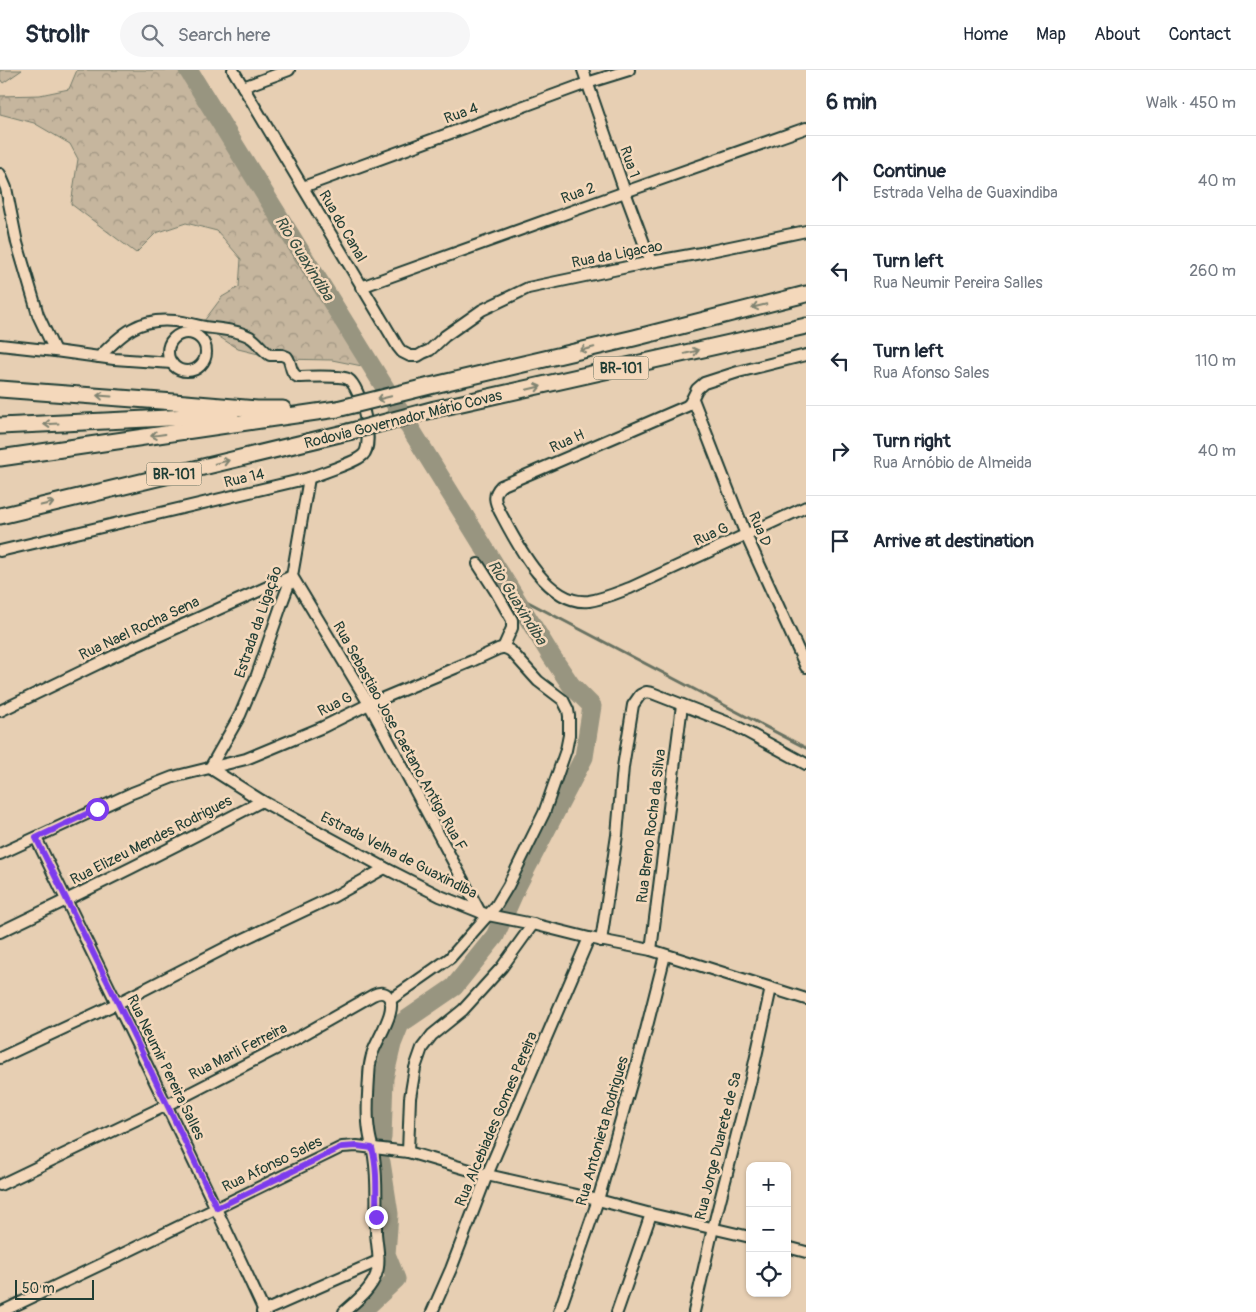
<!DOCTYPE html>
<html lang="en">
<head>
<meta charset="utf-8">
<style>
  :root { --surface:#fff; --page:#f6f6f7; --text:#1f2937; --muted:#747a83; --line:#e0e1e3 }
  body { margin:0; font-family:Pangolin,sans-serif; background:var(--page); color:var(--text) }
  .controls { position:absolute; right:15px; bottom:15px; display:grid; overflow:hidden; border-radius:10px; box-shadow:0 1px 4px #0004 }
  .controls button { width:45px; height:45px; display:grid; place-items:center; padding:0; border:0; border-bottom:1px solid var(--line); background:var(--surface); color:var(--text); font:25px sans-serif }
  .scale { position:absolute; left:15px; bottom:12px; width:79px; box-sizing:border-box; padding-left:5px; border:2px solid #1f3d34; border-top:0; font-size:14px; line-height:18px; white-space:nowrap; color:#1f3d34; -webkit-text-stroke:4px #f4d8bb; paint-order:stroke }
  .stop { position:absolute; width:15px; height:15px; margin:-11px; border:4px solid #7c3aed; border-radius:50%; background:#fff }
  .stop.end { background:#7c3aed; border-color:#fff; box-shadow:0 1px 5px #0008 }
  .list { margin:0; padding:0; list-style:none }
  h2 { display:flex; justify-content:space-between; align-items:center; height:65px; margin:0; padding:0 20px; font-size:21px }
  h2 small { font-size:16px; font-weight:400; color:var(--muted) }
  .list li { display:grid; grid-template-columns:32px 1fr auto; gap:15px; align-items:center; box-sizing:border-box; height:90px; padding:0 20px; border-top:1px solid var(--line) }
  .list b { display:block; font-size:19px; white-space:nowrap }
  .list p { margin:0; font-size:16px; white-space:nowrap; color:var(--muted) }
  .list em { font-size:16px; font-style:normal; color:var(--muted) }
  .icon { flex:none; width:28px; height:28px; fill:none; stroke:currentColor; stroke-width:2; stroke-linecap:round; stroke-linejoin:round }
  .map { position:relative; flex:none; width:806px; height:1242px; overflow:hidden }
  header { display:flex; align-items:center; gap:30px; box-sizing:border-box; height:70px; padding:0 25px; background:var(--surface); border-bottom:1px solid var(--line) }
  header strong { font-size:24px }
  nav { display:flex; gap:28px; margin-inline-start:auto; font-size:18px }
  .search { width:350px; height:45px; background:var(--page); display:flex; align-items:center; gap:12px; box-sizing:border-box; padding:0 18px; border-radius:28px; color:var(--muted); font-size:19px }
  main { display:flex }
  aside { flex:1; background:var(--surface) }
  .map>svg:first-child { display:block }
  .forest { fill:url(#forest-crowns); stroke:#727a69 }
  .green { fill:#c6b69e; stroke:#727a69 }
  .lines { fill:none; stroke-linecap:round; stroke-linejoin:round }
  .stream { stroke:#687262; stroke-width:3 }
  .river { stroke:#989580; stroke-width:19 }
  .minor-casing { stroke:#1f3d34; stroke-width:14 }
  .highway-casing { stroke:#1f3d34; stroke-width:19 }
  .minor { stroke:#f4d8bb; stroke-width:10 }
  .highway { stroke:#f4d8bb; stroke-width:15 }
  .highway-bridge-casing { stroke:#1f3d34; stroke-width:19; stroke-linecap:butt }
  .highway-bridge { stroke:#f4d8bb; stroke-width:15 }
  .oneway { stroke:#7f8371 }
  .route { stroke:#7c3aed; stroke-width:6 }
  .labels { text-anchor:middle; stroke-width:5; stroke-linejoin:round; paint-order:stroke }
  .shield { fill:#f4d8bb; stroke:#5f6c5c; stroke-width:1 }
  .shield-label { font-size:14px; font-weight:bold; fill:#1f3d34 }
  .street-label { font-size:15px; fill:#1f3d34; stroke:#f4d8bb }
  .water-label { font-size:16px; font-style:italic; fill:#374f43; stroke:#f4d8bb }
</style>
</head>
<body>
<header>
<strong>Strollr</strong>
<div class="search"><svg class="icon" aria-label="search" viewBox="0 0 24 24"><circle cx="10" cy="10" r="6"/><path d="M15 15l6 6"/></svg>Search here</div>
<nav><a>Home</a><a>Map</a><a>About</a><a>Contact</a></nav>
</header>
<main>
<div class="map">
<svg width="806" height="1242" viewBox="0 0 806 1242">
  <defs>
    <pattern id="forest-crowns" width="20" height="18" patternUnits="userSpaceOnUse" patternTransform="scale(1.25)"><rect width="20" height="18" fill="#c6b69e"/><path d="M2 6a3 3 0 1 1 6 0M12 15a3 3 0 1 1 6 0" fill="none" stroke="#a09582"/></pattern>
  </defs>
  <rect width="100%" height="100%" fill="#e7cfb3"/>
  <filter id="ink" filterUnits="userSpaceOnUse"><feTurbulence type="fractalNoise" baseFrequency=".02" numOctaves="2"/><feDisplacementMap in="SourceGraphic" scale="10" xChannelSelector="R" yChannelSelector="G"/><feConvolveMatrix kernelMatrix="1 2 1 2 8 2 1 2 1" color-interpolation-filters="sRGB"/></filter>
  <g filter="url(#ink)">
    <polygon class="forest" points="77,0 188,0 358,274 367,297 332,290 279,289 238,279 201,255 222,227 239,217 241,189 217,161 186,153 156,163 136,183 71,134 78,89 70,74 34,53 0,44 0,26 40,25 69,19"/>
    <polygon class="green" points="0,0 22,0 3,13 0,9"/>
    <g class="lines">
      <polyline class="stream" points="513,524 806,678"/>
      <g class="river">
        <polyline points="188,0 552,587 571,615 592,636 584,687 518,814 495,866 454,917 400,954 392,974 384,1008 382,1068"/>
        <polyline points="361,1242 396,1209 386,1184 389,1144 381,1092"/>
      </g>
      <defs>
        <g id="minor">
          <polyline points="233,0 398,277 402,282 410,286 418,286 423,283 430,280 445,266 482,240 528,218 651,192 701,183 806,161"/>
          <polyline points="583,0 625,122 651,192"/>
          <polyline points="243,17 289,0"/>
          <polyline points="0,104 6,118 17,173 35,234 38,245 55,281"/>
          <polyline points="303,117 587,13 629,0"/>
          <polyline points="361,217 625,122 806,58"/>
          <circle cx="187" cy="282" r="19"/>
          <polyline points="0,275 55,281 114,289 172,293"/>
          <path d="M806 285 738 302 704 313 697 319 690 333 687 336 501 416C492 425 495 432 500 442 516 472 547 536 589 531 603 529 617 523 630 518L806 437"/>
          <polyline points="693,329 746,465 806,597"/>
          <path d="M0 481 309 408C321 403 355 393 363 385 375 374 361 317 348 309 340 305 308 307 298 307 289 303 292 293 287 287L282 285H270C262 280 258 272 250 267 237 260 220 259 205 257 195 255 185 252 175 251 139 247 123 263 99 287"/>
          <polyline points="478,494 496,522 512,550 512,558 503,578"/>
          <polyline points="292,506 369,634 480,842"/>
          <polyline points="0,641 114,586 292,506"/>
          <polyline points="210,698 262,731 385,798 440,826 480,842 488,845 533,854 589,868 651,880 806,929"/>
          <polyline points="210,698 240,645 257,605 283,530 292,506 309,408"/>
          <path d="M36 768C113 926 191 1082 264 1241"/>
          <path d="M0 784 132 723 173 707 246 689 323 657 369 634 472 591 498 579C503 577 506 578 511 581L538 611 563 630 568 640 569 646V665L566 680 544 743 508 816 496 836 488 845 450 888 390 930"/>
          <path d="M0 862C88 820 176 776 262 731"/>
          <polyline points="601,871 617,765 623,697 632,641 633,635 640,625 646,622 652,623 734,655 806,694"/>
          <polyline points="651,880 682,635"/>
          <polyline points="0,988 118,933 231,875 333,827 385,798"/>
          <polyline points="408,1082 410,1028 415,998 422,978 432,965 463,940 502,897 533,854"/>
          <path d="M0 1115 167 1035 299 967 373 925C377 923 382 921 387 925 401 937 375 971 372 985 370 992 369 1000 369 1007 368 1025 366 1043 369 1061 370 1070 373 1078 374 1087 378 1112 376 1138 376 1163 377 1177 381 1192 376 1205 370 1221 356 1231 344 1242"/>
          <polyline points="787,1177 806,1182"/>
          <polyline points="1,1242 104,1193 342,1077 357,1076 408,1082 487,1105 598,1130 651,1144 750,1167"/>
          <polyline points="262,1242 378,1191"/>
          <polyline points="432,1242 451,1199 487,1105 589,868"/>
          <polyline points="559,1242 598,1130 643,972 665,885"/>
          <polyline points="617,1242 651,1144"/>
          <polyline points="694,1242 713,1158 751,1009 771,918"/>
        </g>
        <g id="highway">
          <polyline points="430,316 634,268 806,224"/>
          <polyline points="0,319 174,332 257,339 283,339"/>
          <polyline points="435,339 806,256"/>
          <polyline points="0,356 231,345"/>
          <polyline points="0,388 337,339"/>
          <polyline points="0,446 348,362"/>
        </g>
      </defs>
      <use href="#minor" class="minor-casing"/>
      <use href="#highway" class="highway-casing"/>
      <use href="#minor" class="minor"/>
      <use href="#highway" class="highway"/>
      <defs>
        <g id="highway-bridge">
          <polyline points="337,339 430,316"/>
          <polyline points="348,362 435,339"/>
        </g>
      </defs>
      <use href="#highway-bridge" class="highway-bridge-casing"/>
      <use href="#highway-bridge" class="highway-bridge"/>
    </g>
    <defs><path id="oneway-shaft" d="M-6 0H5M1.5-3L5.5 0L1.5 3" fill="none" stroke-width="1.6" stroke-linecap="round" stroke-linejoin="round" transform="scale(1.25)"/></defs>
    <g class="oneway">
      <use href="#oneway-shaft" transform="translate(759 236) rotate(166)"/>
      <use href="#oneway-shaft" transform="translate(587 279) rotate(167)"/>
      <use href="#oneway-shaft" transform="translate(692 282) rotate(-13)"/>
      <use href="#oneway-shaft" transform="translate(534 318) rotate(-13)"/>
      <use href="#oneway-shaft" transform="translate(104 326) rotate(-176)"/>
      <use href="#oneway-shaft" transform="translate(384 328) rotate(166)"/>
      <use href="#oneway-shaft" transform="translate(51 354) rotate(177)"/>
      <use href="#oneway-shaft" transform="translate(158 365) rotate(172)"/>
      <use href="#oneway-shaft" transform="translate(222 392) rotate(-13)"/>
      <use href="#oneway-shaft" transform="translate(47 434) rotate(-13)"/>
    </g>
  </g>
  <g class="lines" filter="url(#ink)">
    <path class="route" d="M97 739 36 768 118 933 217 1138 342 1077 357 1076 372 1078C378 1100 376 1124 376 1147"/>
  </g>
  <g class="labels">
    <g class="shield">
      <rect x="593.5" y="286.5" width="55" height="23" rx="4"/>
      <rect x="146.5" y="392.5" width="55" height="23" rx="4"/>
    </g>
    <g class="shield-label">
      <text x="621" y="303">BR-101</text>
      <text x="174" y="409">BR-101</text>
    </g>
    <g class="street-label">
      <text transform="translate(461 43) rotate(-20)" y="5">Rua 4</text>
      <text transform="translate(630 92) rotate(71)" y="5">Rua 1</text>
      <text transform="translate(578 123) rotate(-20)" y="5">Rua 2</text>
      <text transform="translate(343 156) rotate(60)" y="5">Rua do Canal</text>
      <text transform="translate(617 184) rotate(-11)" y="5">Rua da Ligacao</text>
      <text transform="translate(403 349) rotate(-14)" y="5">Rodovia Governador Mário Covas</text>
      <text transform="translate(567 371) rotate(-24)" y="5">Rua H</text>
      <text transform="translate(244 408) rotate(-13)" y="5">Rua 14</text>
      <text transform="translate(760 459) rotate(67)" y="5">Rua D</text>
      <text transform="translate(711 464) rotate(-24)" y="5">Rua G</text>
      <text transform="translate(258 552) rotate(-71)" y="5">Estrada da Ligação</text>
      <text transform="translate(139 558) rotate(-25)" y="5">Rua Nael Rocha Sena</text>
      <text transform="translate(335 634) rotate(-26)" y="5">Rua G</text>
      <text transform="translate(400 666) rotate(61)" y="5">Rua Sebastiao Jose Caetano Antiga Rua F</text>
      <text transform="translate(651 756) rotate(-83)" y="5">Rua Breno Rocha da Silva</text>
      <text transform="translate(151 770) rotate(-27)" y="5">Rua Elizeu Mendes Rodrigues</text>
      <text transform="translate(399 785) rotate(27)" y="5">Estrada Velha de Guaxindiba</text>
      <text transform="translate(238 981) rotate(-27)" y="5">Rua Marli Ferreira</text>
      <text transform="translate(166 997) rotate(64)" y="5">Rua Neumir Pereira Salles</text>
      <text transform="translate(496 1049) rotate(-67)" y="5">Rua Alcebiades Gomes Pereira</text>
      <text transform="translate(602 1061) rotate(-74)" y="5">Rua Antonieta Rodrigues</text>
      <text transform="translate(718 1076) rotate(-76)" y="5">Rua Jorge Duarete de Sa</text>
      <text transform="translate(272 1094) rotate(-26)" y="5">Rua Afonso Sales</text>
    </g>
    <g class="water-label">
      <text transform="translate(305 188) rotate(58)" y="6">Rio Guaxindiba</text>
      <text transform="translate(518 532) rotate(58)" y="6">Rio Guaxindiba</text>
    </g>
  </g>
</svg>
<div class="controls">
<button>+</button>
<button>−</button>
<button><svg class="icon" aria-label="locate" viewBox="0 0 24 24"><circle cx="12" cy="12" r="6"/><path d="M12 2v4M12 18v4M2 12h4M18 12h4"/></svg></button>
</div>
<div class="scale">50 m</div>
<div class="stop" style="left:97px;top:739px"></div>
<div class="stop end" style="left:376px;top:1147px"></div>
</div>
<aside>
<h2>6 min<small>Walk · 450 m</small></h2>
<ul class="list">
<li><svg class="icon" aria-label="ahead" viewBox="0 0 24 24"><path d="M12 20V5M6 11l6-6 6 6"/></svg><div><b>Continue</b><p>Estrada Velha de Guaxindiba</p></div><em>40 m</em></li>
<li><svg class="icon" aria-label="left" viewBox="0 0 24 24"><path d="M17 20v-9H6M10 6l-5 5 5 5"/></svg><div><b>Turn left</b><p>Rua Neumir Pereira Salles</p></div><em>260 m</em></li>
<li><svg class="icon" aria-label="left" viewBox="0 0 24 24"><path d="M17 20v-9H6M10 6l-5 5 5 5"/></svg><div><b>Turn left</b><p>Rua Afonso Sales</p></div><em>110 m</em></li>
<li><svg class="icon" aria-label="right" viewBox="0 0 24 24"><path d="M7 20v-9h11M14 6l5 5-5 5"/></svg><div><b>Turn right</b><p>Rua Arnóbio de Almeida</p></div><em>40 m</em></li>
<li><svg class="icon" aria-label="arrive" viewBox="0 0 24 24"><path d="M6 21V4h12l-3 4 3 4H6"/></svg><div><b>Arrive at destination</b></div></li>
</ul>
</aside>
</main>
</body>
</html>
